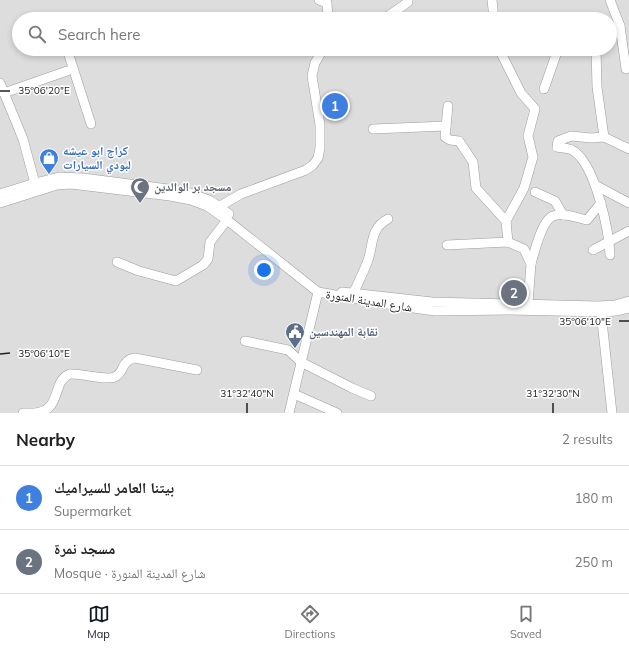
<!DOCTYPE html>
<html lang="en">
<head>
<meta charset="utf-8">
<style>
  :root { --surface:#fff; --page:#f2f2f2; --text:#222; --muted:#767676; --line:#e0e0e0; --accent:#111827 }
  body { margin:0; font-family:Mulish,"Noto Naskh Arabic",sans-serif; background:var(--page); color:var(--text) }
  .you { position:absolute; left:264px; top:270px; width:14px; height:14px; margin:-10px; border:3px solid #fff; border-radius:50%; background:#1a73e8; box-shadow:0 0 0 6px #1a73e833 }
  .badge { display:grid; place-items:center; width:26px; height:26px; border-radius:50%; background:var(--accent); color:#fff; font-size:13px; font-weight:700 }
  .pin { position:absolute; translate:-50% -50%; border:2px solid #fff; box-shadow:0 1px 4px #0006 }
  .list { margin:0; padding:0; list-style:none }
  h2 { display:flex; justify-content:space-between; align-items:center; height:52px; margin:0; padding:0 16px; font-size:17px }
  h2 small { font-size:13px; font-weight:400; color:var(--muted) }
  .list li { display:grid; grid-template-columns:26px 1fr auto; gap:12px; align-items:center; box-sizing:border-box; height:64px; padding:0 16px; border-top:1px solid var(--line) }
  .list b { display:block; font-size:15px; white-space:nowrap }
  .list p { margin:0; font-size:13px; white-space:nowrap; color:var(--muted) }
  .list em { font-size:13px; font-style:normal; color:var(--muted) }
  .icon { flex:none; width:22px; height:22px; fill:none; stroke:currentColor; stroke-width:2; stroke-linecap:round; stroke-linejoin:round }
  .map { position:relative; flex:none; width:629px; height:413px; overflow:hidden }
  .search { position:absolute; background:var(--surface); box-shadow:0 2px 6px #0003; left:12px; right:12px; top:12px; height:44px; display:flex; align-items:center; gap:10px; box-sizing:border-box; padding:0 14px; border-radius:22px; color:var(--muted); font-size:15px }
  .sheet { height:180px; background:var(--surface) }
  nav { display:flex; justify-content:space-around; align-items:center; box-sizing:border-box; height:56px; border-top:1px solid var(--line); background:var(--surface); font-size:11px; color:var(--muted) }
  nav a { display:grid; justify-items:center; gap:2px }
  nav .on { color:var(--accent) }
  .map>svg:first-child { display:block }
  .residential { fill:#dedddd; fill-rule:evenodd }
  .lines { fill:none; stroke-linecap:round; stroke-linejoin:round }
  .minor-casing { stroke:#9d9d9d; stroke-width:10 }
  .minor { stroke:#fff; stroke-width:9 }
  .ticks { fill:none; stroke:#202020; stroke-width:1.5 }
  .labels { text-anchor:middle; stroke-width:3; stroke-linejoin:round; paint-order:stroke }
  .shop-label { font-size:12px; font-weight:bold; fill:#366cbe; stroke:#fff; text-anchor:start }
  .worship-label { font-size:12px; font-weight:bold; fill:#5b616d; stroke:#fff; text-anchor:start }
  .street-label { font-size:12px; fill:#202020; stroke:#fff }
  .service-label { font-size:12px; font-weight:bold; fill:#4e5e75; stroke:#fff; text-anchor:start }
  .ticks-label { font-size:10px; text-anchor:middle; fill:#202020; stroke:#fff; stroke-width:3; stroke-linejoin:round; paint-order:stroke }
</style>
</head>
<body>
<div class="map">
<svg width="629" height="413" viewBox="0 0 629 413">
  <rect width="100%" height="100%" fill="#efebe7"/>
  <path class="residential" d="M0 0H629V413H0ZM19 19H610V49H19Z"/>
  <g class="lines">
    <defs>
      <g id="minor">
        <polyline points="319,0 327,3 328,19"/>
        <polyline points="492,0 494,19"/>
        <polyline points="610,0 620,26 626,69"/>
        <polyline points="383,19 387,17 408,2 408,0"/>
        <polyline points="610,30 620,26"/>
        <polyline points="67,49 91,124"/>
        <polyline points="499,49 521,93 535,109 528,136 533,157 524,188 506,221"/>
        <polyline points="596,49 597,87 604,137 629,149"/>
        <polyline points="0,83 23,139 36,187"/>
        <polyline points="544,89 558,49"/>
        <polyline points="4,93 67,71"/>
        <polyline points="448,106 445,137 450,140 459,141 473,162 476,188 506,221 508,242"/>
        <polyline points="373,129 446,126"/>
        <path d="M604 137 591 138 571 136 558 141 557 147C562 148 568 148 572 150 595 162 609 231 610 255"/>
        <polyline points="595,185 629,203"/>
        <polyline points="535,192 555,201 563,215"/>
        <polyline points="0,194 35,183 59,177 83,178 168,189 190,193 211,201 229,214"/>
        <polyline points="0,203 57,185 71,184 170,196 191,200 207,206 227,220 318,292 399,306 435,311 509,310 601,312 617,311 629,308"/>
        <polyline points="215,209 241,194 306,170 313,165 318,158 320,148 320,125 312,76 315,63 323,49"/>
        <polyline points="447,245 508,242 524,249 531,264 528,303"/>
        <polyline points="593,250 629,231"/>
        <polyline points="117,262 139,271 176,281 203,265 208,259 210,242 227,220"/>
        <path d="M531 264C534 253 542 220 553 216 563 212 577 218 587 220L601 203"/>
        <polyline points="342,292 432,302 598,306 615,305 629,301"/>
        <path d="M354 292C358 283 363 273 367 263 374 246 369 229 388 219"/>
        <polyline points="601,312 612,413"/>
        <polyline points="245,341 288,350 301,362 352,388 371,396"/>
        <polyline points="294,394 337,413"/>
        <polyline points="23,413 35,413"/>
        <path d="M36 413C63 409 51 381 70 374 82 373 105 381 115 377 125 372 121 360 135 358L197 370"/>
        <polyline points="289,413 318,292"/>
      </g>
    </defs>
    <use href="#minor" class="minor-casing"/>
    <use href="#minor" class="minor"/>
  </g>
  <path class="ticks" d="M0 91H10M619 321H629M0 354 10 353M247 403V413M553 403V413"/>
  <defs>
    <symbol id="shop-pin" viewBox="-11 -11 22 30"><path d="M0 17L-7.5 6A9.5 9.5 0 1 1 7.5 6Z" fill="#3f7fe0" stroke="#fff"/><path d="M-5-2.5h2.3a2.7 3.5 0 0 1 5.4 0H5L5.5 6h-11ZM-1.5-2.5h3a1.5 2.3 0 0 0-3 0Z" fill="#fff"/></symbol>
    <symbol id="mosque-pin" viewBox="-11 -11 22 30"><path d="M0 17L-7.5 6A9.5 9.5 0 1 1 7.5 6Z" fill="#6b7280" stroke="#fff"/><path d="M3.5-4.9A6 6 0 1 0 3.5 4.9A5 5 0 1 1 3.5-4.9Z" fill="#fff"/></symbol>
    <symbol id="civic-pin" viewBox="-11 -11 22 30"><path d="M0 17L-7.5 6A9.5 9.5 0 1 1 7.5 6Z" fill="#5c6f8a" stroke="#fff"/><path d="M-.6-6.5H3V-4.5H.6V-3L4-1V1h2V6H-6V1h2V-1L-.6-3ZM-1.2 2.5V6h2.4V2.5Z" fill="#fff"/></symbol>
  </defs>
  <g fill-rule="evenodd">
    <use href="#shop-pin" x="38" y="147" width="22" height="30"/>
    <use href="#mosque-pin" x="129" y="176" width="22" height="30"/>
    <use href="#civic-pin" x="284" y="321" width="22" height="30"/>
  </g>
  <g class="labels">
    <g class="shop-label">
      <text x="63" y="155">كراج ابو عيشه<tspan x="63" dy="14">لبودي السيارات</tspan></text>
    </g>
    <g class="worship-label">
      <text x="154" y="191">مسجد بر الوالدين</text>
    </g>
    <g class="street-label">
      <text transform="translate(369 301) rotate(9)" y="4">شارع المدينة المنورة</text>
    </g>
    <g class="service-label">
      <text x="309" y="336">نقابة المهندسين</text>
    </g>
  </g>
  <g class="ticks-label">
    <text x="44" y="94">35°06'20"E</text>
    <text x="585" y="325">35°06'10"E</text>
    <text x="44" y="357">35°06'10"E</text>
    <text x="247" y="397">31°32'40"N</text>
    <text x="553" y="397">31°32'30"N</text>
  </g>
</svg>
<div class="you"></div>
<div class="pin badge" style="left:335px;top:106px;background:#3f7fe0">1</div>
<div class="pin badge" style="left:514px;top:293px;background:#6b7280">2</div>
<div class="search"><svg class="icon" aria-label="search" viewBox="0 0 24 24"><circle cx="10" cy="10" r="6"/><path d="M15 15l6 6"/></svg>Search here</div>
</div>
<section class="sheet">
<h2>Nearby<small>2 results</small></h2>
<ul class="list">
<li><span class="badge" style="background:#3f7fe0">1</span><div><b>بيتنا العامر للسيراميك</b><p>Supermarket</p></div><em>180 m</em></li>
<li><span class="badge" style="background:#6b7280">2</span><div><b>مسجد نمرة</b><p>Mosque · شارع المدينة المنورة</p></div><em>250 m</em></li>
</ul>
</section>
<nav>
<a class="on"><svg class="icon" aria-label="map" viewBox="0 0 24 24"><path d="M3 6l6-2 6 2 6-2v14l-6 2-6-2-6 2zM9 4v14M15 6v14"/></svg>Map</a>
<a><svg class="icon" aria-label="directions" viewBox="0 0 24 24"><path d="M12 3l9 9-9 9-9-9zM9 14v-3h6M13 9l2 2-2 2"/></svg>Directions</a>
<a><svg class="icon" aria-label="saved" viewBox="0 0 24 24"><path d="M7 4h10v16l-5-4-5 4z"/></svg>Saved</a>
</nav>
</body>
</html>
